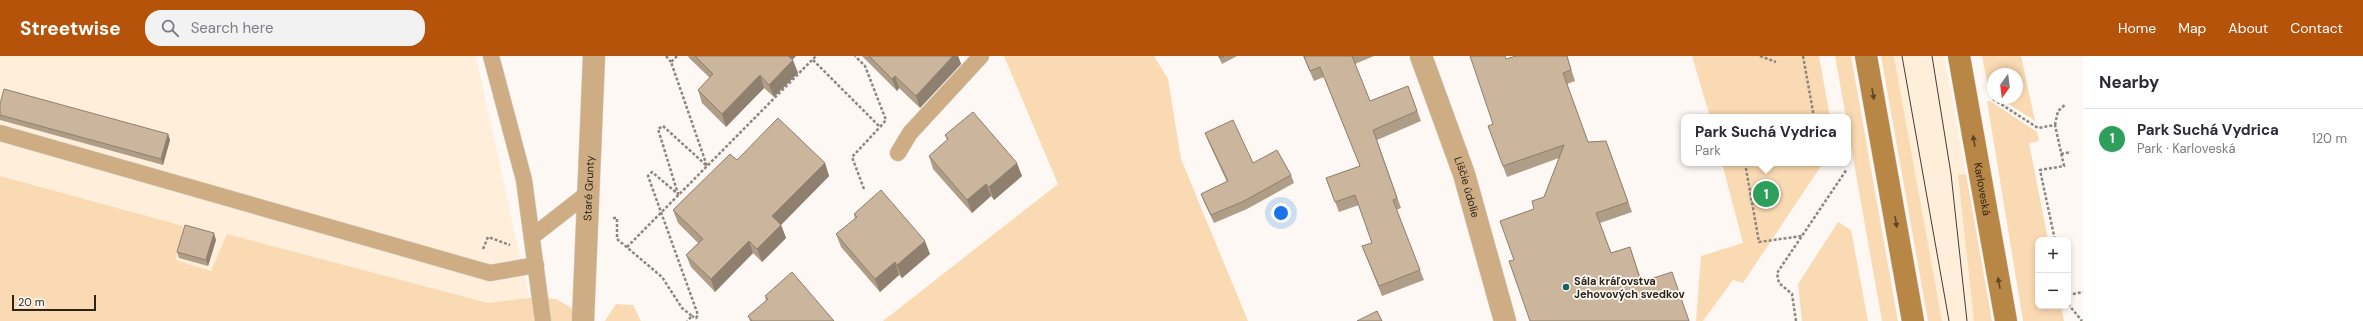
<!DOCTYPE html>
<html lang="en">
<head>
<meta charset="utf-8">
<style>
  :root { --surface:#fff; --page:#f2f2f3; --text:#2b2b33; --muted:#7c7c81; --line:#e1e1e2; --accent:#b45309 }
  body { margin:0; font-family:"DM Sans",sans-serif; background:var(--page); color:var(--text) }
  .controls { position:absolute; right:12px; bottom:12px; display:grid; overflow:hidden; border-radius:8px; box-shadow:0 2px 6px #0003 }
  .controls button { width:36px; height:36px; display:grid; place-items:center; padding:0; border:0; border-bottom:1px solid var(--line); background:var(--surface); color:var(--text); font:20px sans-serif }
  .compass { position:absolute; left:1987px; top:12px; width:36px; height:36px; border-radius:50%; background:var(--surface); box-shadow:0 2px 6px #0003; rotate:194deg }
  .scale { position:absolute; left:12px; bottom:10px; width:84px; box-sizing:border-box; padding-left:4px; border:2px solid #2c241a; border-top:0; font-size:11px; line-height:14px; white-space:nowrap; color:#2c241a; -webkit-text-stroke:3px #fdf8f3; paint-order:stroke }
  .you { position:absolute; left:1281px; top:157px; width:14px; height:14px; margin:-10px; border:3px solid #fff; border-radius:50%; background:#1a73e8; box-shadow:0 0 0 6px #1a73e833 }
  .badge { display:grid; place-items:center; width:26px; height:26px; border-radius:50%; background:var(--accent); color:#fff; font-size:13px; font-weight:700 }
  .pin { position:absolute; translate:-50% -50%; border:2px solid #fff; box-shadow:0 1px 4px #0006 }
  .popup { position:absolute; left:1681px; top:58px; width:170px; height:52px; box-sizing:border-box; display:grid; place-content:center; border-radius:8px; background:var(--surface); filter:drop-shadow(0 1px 3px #0005); font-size:13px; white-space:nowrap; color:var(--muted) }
  .popup b { font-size:15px; color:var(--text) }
  .popup::after { content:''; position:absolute; left:50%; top:100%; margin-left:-8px; border:8px solid transparent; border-top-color:var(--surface) }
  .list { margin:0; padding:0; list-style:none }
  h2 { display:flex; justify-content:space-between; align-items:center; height:52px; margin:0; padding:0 16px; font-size:17px }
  h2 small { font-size:13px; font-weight:400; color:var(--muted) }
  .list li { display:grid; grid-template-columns:26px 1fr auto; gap:12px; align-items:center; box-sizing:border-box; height:60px; padding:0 16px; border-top:1px solid var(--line) }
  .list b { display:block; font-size:15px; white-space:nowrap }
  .list p { margin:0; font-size:13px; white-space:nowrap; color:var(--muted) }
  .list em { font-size:13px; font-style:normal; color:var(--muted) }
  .icon { flex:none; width:22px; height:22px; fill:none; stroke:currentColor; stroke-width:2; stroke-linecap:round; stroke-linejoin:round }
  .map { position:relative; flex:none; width:2083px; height:265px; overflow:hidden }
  header { display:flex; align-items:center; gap:24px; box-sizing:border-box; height:56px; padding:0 20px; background:var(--accent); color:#fff }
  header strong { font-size:19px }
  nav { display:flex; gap:22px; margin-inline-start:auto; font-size:14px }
  .search { width:280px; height:36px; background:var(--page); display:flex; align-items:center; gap:10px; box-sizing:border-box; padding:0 14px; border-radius:16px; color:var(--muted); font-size:15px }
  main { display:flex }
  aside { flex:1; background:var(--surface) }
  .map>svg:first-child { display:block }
  .built { fill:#feeeda }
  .green { fill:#fadab2 }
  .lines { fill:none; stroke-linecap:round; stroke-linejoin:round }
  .service-casing { stroke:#d7d2cc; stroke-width:17 }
  .minor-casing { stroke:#d7d2cc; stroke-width:23 }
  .secondary-casing { stroke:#d7d2cc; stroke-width:23 }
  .path { stroke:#8d867f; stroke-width:2.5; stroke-dasharray:3 2; stroke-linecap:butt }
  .service { stroke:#cead84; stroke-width:16 }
  .minor { stroke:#cead84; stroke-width:22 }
  .secondary { stroke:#b88746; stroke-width:22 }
  .tram { stroke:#453d34; stroke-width:1 }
  .wall { fill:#af9d87 }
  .shaded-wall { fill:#8e7f6e }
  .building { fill:#cbb69d; stroke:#8e7f6e }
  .oneway { fill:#5d4729 }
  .poi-dot { fill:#116263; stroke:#fdf8f3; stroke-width:1.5 }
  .labels { text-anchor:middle; stroke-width:3.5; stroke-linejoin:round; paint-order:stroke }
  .street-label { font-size:11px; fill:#2c241a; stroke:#fdf8f3 }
  .poi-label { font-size:11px; font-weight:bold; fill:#2c241a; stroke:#fdf8f3; text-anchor:start }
</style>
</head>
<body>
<header>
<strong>Streetwise</strong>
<div class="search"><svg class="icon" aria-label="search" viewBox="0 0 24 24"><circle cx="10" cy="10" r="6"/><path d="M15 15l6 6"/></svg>Search here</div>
<nav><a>Home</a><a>Map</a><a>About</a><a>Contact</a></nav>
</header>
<main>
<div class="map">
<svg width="2083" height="265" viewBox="0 0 2083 265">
  <rect width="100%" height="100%" fill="#fdf8f3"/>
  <g class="built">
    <polygon points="0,0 476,0 529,242 488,247 227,178 211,215 176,204 182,170 0,120"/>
    <polygon points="1894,0 1944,0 1966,118 1958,119 1974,265 1942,265"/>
  </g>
  <g class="green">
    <polygon points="1004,0 1154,0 1168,23 1181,103 1248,265 883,265 1058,128"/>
    <polygon points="1692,0 1819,0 1830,61 1710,61"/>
    <polygon points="1835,0 1851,0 1898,265 1882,265 1848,73 1848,61 1846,61"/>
    <polygon points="1881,0 1894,0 1942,265 1928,265"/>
    <polygon points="1982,0 2021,0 2035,65 1999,42 2017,42 2017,18 1993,18 1993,38 1989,36"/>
    <polygon points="1987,45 1990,45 2037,76 2039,85 2029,87 2048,184 2038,184 2038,250 2061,250 2064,265 2023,265"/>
    <polygon points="1722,107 1823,107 1743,227 1733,224 1703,265 1696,265 1701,200 1743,187"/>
    <polygon points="1966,118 1992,265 1974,265 1958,119"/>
    <polygon points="0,120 183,170 176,204 211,215 227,178 488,247 529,242 556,243 595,265 0,265"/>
    <polygon points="1838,166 1851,174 1868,265 1802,265 1798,228"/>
    <polygon points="616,248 633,249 641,265 605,265"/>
  </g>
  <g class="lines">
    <defs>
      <g id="service">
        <polyline points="491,0 524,124 543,265"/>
        <polyline points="0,77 490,217 536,209"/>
        <polyline points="898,97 910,77 981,0"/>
        <polyline points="533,180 588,137"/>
      </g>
      <g id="minor">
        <path id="s1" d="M1421 0 1464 118 1505 265"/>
        <path id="s2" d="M583 265 594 0"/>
      </g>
      <g id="secondary">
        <polyline points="1866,0 1913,265"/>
        <path id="s3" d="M1959 0 2006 265"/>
      </g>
    </defs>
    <use href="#service" class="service-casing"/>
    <use href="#minor" class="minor-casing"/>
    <use href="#secondary" class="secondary-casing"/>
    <g class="path">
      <polyline points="666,0 671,6"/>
      <polyline points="677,0 671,6 707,110 663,70 658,73 678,138 652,116 648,120 698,259 696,262 692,260"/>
      <polyline points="1760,0 1776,6"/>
      <polyline points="1803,0 1814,61"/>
      <polyline points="813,4 880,71 886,64 865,10 855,0"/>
      <polyline points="1993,43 2038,72 2055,69 2064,110 2040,114 2055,184"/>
      <polyline points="2055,69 2058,55 2066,48"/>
      <polyline points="2061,98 2071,96"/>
      <polyline points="1745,107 1759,186 1802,180"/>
      <polyline points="864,133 852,101 880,71"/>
      <polyline points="613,162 617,162 617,183 662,221 682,252 692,260 687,265"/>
      <polyline points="627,191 816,0"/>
      <polyline points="483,193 488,181 510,189"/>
      <polyline points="2068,239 2083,236"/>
      <polyline points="2068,248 2082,265"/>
      <polyline points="1796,265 1792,238 1779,227 1777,217 1847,113"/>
    </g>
    <use href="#service" class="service"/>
    <use href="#minor" class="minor"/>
    <use href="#secondary" class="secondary"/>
    <g class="tram">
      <polyline points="1902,0 1949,265"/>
      <polyline points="1932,0 1951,118 1967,265"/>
    </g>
  </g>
  <g class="wall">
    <polygon points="688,0 796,0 792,4 798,17 774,41 764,32 726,71 702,47 698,34 710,22 689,2"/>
    <polygon points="862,0 958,0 961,8 920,52 899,32 897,35"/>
    <polygon points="1218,0 1237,0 1222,8"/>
    <polygon points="1303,0 1374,0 1355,8 1370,45 1408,30 1421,65 1377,84 1401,152 1396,154 1424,224 1382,240 1362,190 1372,187 1359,149 1339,156 1326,122 1360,110 1324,21 1314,25"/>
    <polygon points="1516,0 1567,0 1575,25 1567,28 1588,86 1606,85 1632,156 1600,167 1611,197 1630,191 1642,226 1689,265 1514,204 1534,153 1544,141 1559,102 1507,121 1488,70 1493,68 1506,3"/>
    <polygon points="0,48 168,78 170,84 163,109 0,64"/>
    <polygon points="1205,77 1253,107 1291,119 1294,127 1247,153 1214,167 1204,146 1201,138 1227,126 1208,85"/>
    <polygon points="945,79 1022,120 994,144 991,140 972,157 933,113 929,100 947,84"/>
    <polygon points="737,104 825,107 829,120 781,169 786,182 762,206 753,197 715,236 691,211 686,199 698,187 678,167 673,154"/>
    <polygon points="854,158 930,198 902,222 899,219 880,236 841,191 836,178 855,163"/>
    <polygon points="216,184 208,210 179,202 177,196"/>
    <polygon points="765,240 834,265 750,265 748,260 766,245"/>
  </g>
  <g class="shaded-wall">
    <polygon points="785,0 796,0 788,8"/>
    <polygon points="953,0 958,0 961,8 920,52 916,40"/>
    <polygon points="793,4 798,17 774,41 769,29"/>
    <polygon points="760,19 764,32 726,71 722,58"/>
    <polygon points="895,20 899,32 897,35 892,23"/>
    <polygon points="168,78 170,84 163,109 161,103"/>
    <polygon points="825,107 829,120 777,173 772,160"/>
    <polygon points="1017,107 1022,120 994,144 989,131"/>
    <polygon points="986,128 991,140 972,157 967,144"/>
    <polygon points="781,169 786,182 762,206 757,193"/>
    <polygon points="214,177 216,184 208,210 206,204"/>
    <polygon points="749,185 753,197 715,236 711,223"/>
    <polygon points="925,185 930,198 902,222 897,209"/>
    <polygon points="895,206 899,219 880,236 875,223"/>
  </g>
  <g class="building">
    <polygon points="695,0 788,0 793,4 769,29 760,19 722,58 698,34 713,18"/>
    <polygon points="869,0 953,0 916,40 895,20 892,23"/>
    <polygon points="1219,0 1224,0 1220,2"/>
    <polygon points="1304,0 1352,0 1370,45 1408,30 1417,55 1373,74 1397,142 1393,144 1420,214 1379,230 1362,190 1372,187 1355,139 1335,146 1326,122 1360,110 1320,11 1310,15"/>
    <polygon points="1470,0 1505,0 1506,3 1516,0 1567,0 1571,14 1563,17 1588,86 1606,85 1628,146 1596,157 1611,197 1630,191 1641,226 1672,216 1689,265 1530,265 1509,205 1514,204 1500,165 1534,153 1532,145 1544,141 1564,89 1503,110 1488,70 1493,68"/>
    <polygon points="4,33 168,78 161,103 0,59 0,48"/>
    <polygon points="973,56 1017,107 989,131 986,128 967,144 929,100 948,83 945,79"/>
    <polygon points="778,62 825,107 772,160 781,169 757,193 749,185 711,223 686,199 703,183 673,154 730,98 737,104"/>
    <polygon points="1233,64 1253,107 1277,94 1291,119 1244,145 1211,159 1201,138 1228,125 1205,77"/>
    <polygon points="881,134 925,185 897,209 895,206 875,223 836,178 857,161 854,158"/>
    <polygon points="185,169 214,177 206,204 177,196"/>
    <polygon points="792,216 834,265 752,265 748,260 768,243 765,240"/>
    <polygon points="1377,255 1382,265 1357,265"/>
  </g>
  <defs><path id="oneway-solid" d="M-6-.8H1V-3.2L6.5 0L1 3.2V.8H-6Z"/></defs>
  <g class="oneway">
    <use href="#oneway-solid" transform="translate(1873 38) rotate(80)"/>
    <use href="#oneway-solid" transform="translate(1974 85) rotate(-100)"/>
    <use href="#oneway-solid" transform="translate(1896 166) rotate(80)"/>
    <use href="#oneway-solid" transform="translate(1999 227) rotate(-100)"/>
  </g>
  <circle class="poi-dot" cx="1566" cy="231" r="4"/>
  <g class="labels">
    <g class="street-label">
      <text dy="4" stroke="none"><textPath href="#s2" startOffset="133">Staré Grunty</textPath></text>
      <text dy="4" stroke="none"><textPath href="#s1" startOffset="139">Líščie údolie</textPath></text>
      <text dy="4" stroke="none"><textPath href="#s3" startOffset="135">Karloveská</textPath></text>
    </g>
    <g class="poi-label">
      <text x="1574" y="229">Sála kráľovstva<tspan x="1574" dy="13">Jehovových svedkov</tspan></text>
    </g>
  </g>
</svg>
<div class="controls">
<button>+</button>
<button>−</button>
</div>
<svg class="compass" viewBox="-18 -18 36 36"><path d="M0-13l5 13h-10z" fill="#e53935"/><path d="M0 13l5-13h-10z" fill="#7c7c81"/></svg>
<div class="scale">20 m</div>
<div class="you"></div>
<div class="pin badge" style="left:1766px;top:138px;background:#2e9e5b">1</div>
<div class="popup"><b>Park Suchá Vydrica</b>Park</div>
</div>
<aside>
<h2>Nearby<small></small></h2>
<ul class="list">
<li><span class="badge" style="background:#2e9e5b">1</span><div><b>Park Suchá Vydrica</b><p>Park · Karloveská</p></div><em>120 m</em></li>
</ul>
</aside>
</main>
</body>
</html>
